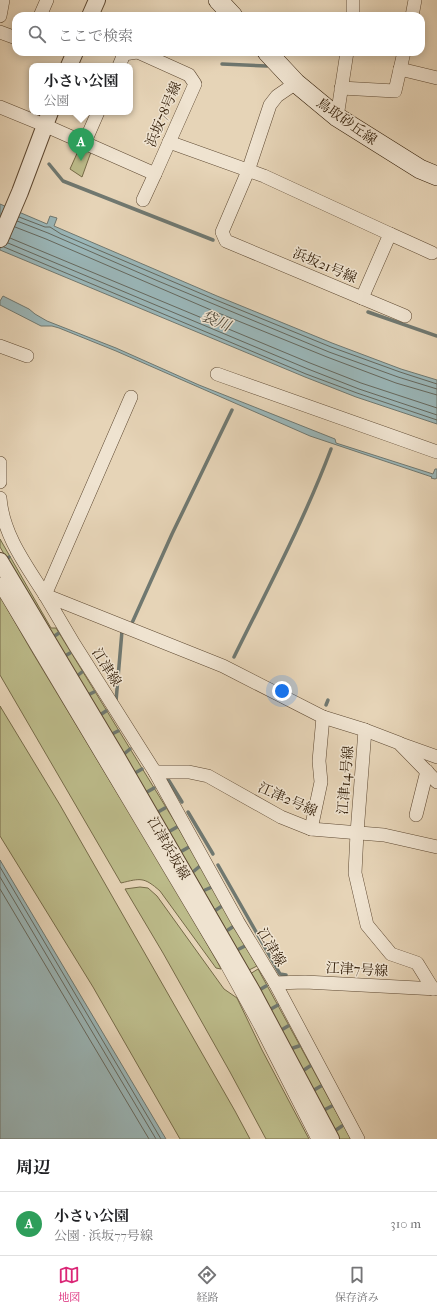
<!DOCTYPE html>
<html lang="ja">
<head>
<meta charset="utf-8">
<style>
  :root { --surface:#fff; --page:#f6f6f6; --text:#202124; --muted:#757577; --line:#e0e0e0; --accent:#db2777 }
  body { margin:0; font-family:"IM FELL French Canon","Noto Serif JP",serif; background:var(--page); color:var(--text) }
  .you { position:absolute; left:282px; top:691px; width:14px; height:14px; margin:-10px; border:3px solid #fff; border-radius:50%; background:#1a73e8; box-shadow:0 0 0 6px #1a73e833 }
  .badge { display:grid; place-items:center; width:26px; height:26px; border-radius:50%; background:var(--accent); color:#fff; font-size:13px; font-weight:700 }
  .pin { position:absolute; translate:-50% -33px; filter:drop-shadow(0 1px 2px #0008) }
  .pin::after { content:''; position:absolute; top:21px; width:14px; height:12px; background:inherit; clip-path:polygon(0 0,100% 0,50% 100%) }
  .popup { position:absolute; left:29px; top:63px; width:104px; height:52px; box-sizing:border-box; display:grid; place-content:center; border-radius:8px; background:var(--surface); filter:drop-shadow(0 1px 3px #0005); font-size:13px; white-space:nowrap; color:var(--muted) }
  .popup b { font-size:15px; color:var(--text) }
  .popup::after { content:''; position:absolute; left:50%; top:100%; margin-left:-8px; border:8px solid transparent; border-top-color:var(--surface) }
  .list { margin:0; padding:0; list-style:none }
  h2 { display:flex; justify-content:space-between; align-items:center; height:52px; margin:0; padding:0 16px; font-size:17px }
  h2 small { font-size:13px; font-weight:400; color:var(--muted) }
  .list li { display:grid; grid-template-columns:26px 1fr auto; gap:12px; align-items:center; box-sizing:border-box; height:64px; padding:0 16px; border-top:1px solid var(--line) }
  .list b { display:block; font-size:15px; white-space:nowrap }
  .list p { margin:0; font-size:13px; white-space:nowrap; color:var(--muted) }
  .list em { font-size:13px; font-style:normal; color:var(--muted) }
  .icon { flex:none; width:22px; height:22px; fill:none; stroke:currentColor; stroke-width:2; stroke-linecap:round; stroke-linejoin:round }
  .map { position:relative; flex:none; width:437px; height:1139px; overflow:hidden }
  .search { position:absolute; background:var(--surface); box-shadow:0 2px 10px #0003; left:12px; right:12px; top:12px; height:44px; display:flex; align-items:center; gap:10px; box-sizing:border-box; padding:0 14px; border-radius:12px; color:var(--muted); font-size:15px }
  .sheet { height:116px; background:var(--surface) }
  nav { display:flex; justify-content:space-around; align-items:center; box-sizing:border-box; height:56px; border-top:1px solid var(--line); background:var(--surface); font-size:11px; color:var(--muted) }
  nav a { display:grid; justify-items:center; gap:2px }
  nav .on { color:var(--accent) }
  .map>svg:first-child { display:block }
  .green { fill:#bcbb8a; stroke:#766b48 }
  .water { fill:#9ab6b8; stroke:#707870 }
  .lines { fill:none; stroke-linecap:round; stroke-linejoin:round }
  .shore { stroke:#65685e; stroke-width:1 }
  .stream { stroke:#707870; stroke-width:3.5 }
  .minor-casing { stroke:#5e4932; stroke-width:14 }
  .tertiary-casing { stroke:#5e4932; stroke-width:18 }
  .secondary-casing { stroke:#301b05; stroke-width:20 }
  .minor { stroke:#efe3d0; stroke-width:13 }
  .tertiary { stroke:#efe3d0; stroke-width:16 }
  .secondary { stroke:#efe3d0; stroke-width:19 }
  .labels { text-anchor:middle; stroke-width:3; stroke-linejoin:round; paint-order:stroke }
  .street-label { font-size:14px; fill:#301b05; stroke:#efe3d0 }
  .water-label { font-size:15px; font-style:italic; fill:#504a3b; stroke:#efe3d0 }
</style>
</head>
<body>
<div class="map">
<svg width="437" height="1139" viewBox="0 0 437 1139">
  <rect width="100%" height="100%" fill="#e6d4b7"/>
  <filter id="stains"><feTurbulence type="fractalNoise" baseFrequency=".005" numOctaves="4"/><feColorMatrix values="0 0 0 0 .2 0 0 0 0 .09 0 0 0 0 .02 0 0 0 .5 -.17"/></filter>
  <radialGradient id="worn" r=".72"><stop offset=".6" stop-color="#630" stop-opacity="0"/><stop offset="1" stop-color="#630" stop-opacity=".3"/></radialGradient>
  <g class="green">
    <polygon points="79,149 91,152 82,177 70,169"/>
    <path d="M0 539 51 628H56L175 822 257 966 249 970C169 827 82 689 0 547Z"/>
    <path d="M0 596 31 650 119 796 145 836 218 963 221 969 216 968 160 891C144 877 141 878 121 883L0 675Z"/>
    <polygon points="0,706 60,805 235,1111 250,1139 180,1139 93,987 0,836"/>
    <polygon points="140,887 148,888 157,896 224,989 237,998 262,1050 309,1139 266,1139 230,1072 163,953 125,889"/>
    <polygon points="258,969 351,1139 338,1139 250,974"/>
  </g>
  <g class="water">
    <polygon points="0,204 47,224 50,216 57,218 54,226 217,296 332,343 401,369 437,380 437,424 356,397 305,377 0,250"/>
    <polygon points="3,296 29,309 35,314 47,321 116,348 199,385 335,439 336,443 433,474 435,469 437,469 437,478 435,479 431,478 432,477 310,436 116,351 59,328 52,326 41,326 0,305 0,301"/>
    <polygon points="0,860 166,1139 0,1139"/>
  </g>
  <g class="lines">
    <g class="shore">
      <polyline points="19,217 45,227 50,227 61,234 216,300 331,347 400,372 437,384"/>
      <polyline points="17,221 48,233 158,281 329,352 398,377 437,389"/>
      <polyline points="15,227 46,239 211,310 327,357 396,383 437,395"/>
      <polyline points="10,238 310,363 361,383 437,408"/>
      <polyline points="8,243 308,369 359,389 437,415"/>
      <polyline points="4,247 306,374 357,393 437,420"/>
      <polyline points="0,867 161,1139"/>
      <polyline points="0,877 156,1139"/>
      <polyline points="0,889 149,1139"/>
    </g>
    <g class="stream">
      <polyline points="222,64 267,66"/>
      <polyline points="49,164 63,181 213,240"/>
      <polyline points="368,312 437,336"/>
      <polyline points="8,558 9,557"/>
      <polyline points="132,623 172,534 232,410"/>
      <polyline points="53,637 59,633"/>
      <polyline points="65,656 70,653"/>
      <path d="M234 657C268 588 304 521 331 449"/>
      <polyline points="77,676 82,672"/>
      <polyline points="88,695 94,692"/>
      <polyline points="116,701 122,631"/>
      <polyline points="326,705 328,700"/>
      <polyline points="100,715 106,711"/>
      <polyline points="112,734 118,731"/>
      <polyline points="124,754 130,749"/>
      <polyline points="135,773 142,769"/>
      <polyline points="166,776 182,802"/>
      <polyline points="147,792 154,788"/>
      <polyline points="158,812 165,808"/>
      <polyline points="188,812 213,854"/>
      <polyline points="170,831 177,827"/>
      <polyline points="182,851 189,847"/>
      <polyline points="218,865 280,974 286,975"/>
      <polyline points="194,871 200,866"/>
      <polyline points="205,890 212,887"/>
      <polyline points="216,910 222,906"/>
      <polyline points="228,930 234,926"/>
      <polyline points="239,949 245,946"/>
      <polyline points="261,989 266,986"/>
      <polyline points="271,1009 278,1005"/>
      <polyline points="283,1029 288,1026"/>
      <polyline points="293,1048 299,1046"/>
      <polyline points="304,1070 310,1066"/>
      <polyline points="314,1090 321,1086"/>
      <polyline points="324,1110 332,1106"/>
      <polyline points="336,1130 342,1126"/>
    </g>
    <defs>
      <g id="minor">
        <polyline points="0,16 3,0"/>
        <polyline points="40,16 47,0"/>
        <polyline points="353,16 353,0"/>
        <polyline points="412,16 415,0"/>
        <polyline points="0,32 16,38"/>
        <polyline points="138,52 189,75 195,84 155,174"/>
        <polyline points="119,66 124,54 137,52"/>
        <polyline points="400,69 437,78"/>
        <polyline points="341,88 395,91 404,52"/>
        <polyline points="0,107 44,125 155,174 143,200"/>
        <polyline points="337,117 347,52"/>
        <polyline points="169,142 264,176 390,234 362,298 226,241 222,232 248,171 270,105 277,96 296,83"/>
        <polyline points="84,144 98,112"/>
        <polyline points="390,234 432,253"/>
        <polyline points="362,298 405,316"/>
        <polyline points="0,346 27,356"/>
        <polyline points="217,374 437,452"/>
        <polyline points="0,463 0,482"/>
        <path d="M0 498C3 535 26 565 45 595"/>
        <polyline points="0,584 226,963 260,1025 318,1139"/>
        <polyline points="45,595 131,397"/>
        <polyline points="365,730 357,833 355,873 367,925 391,954 417,963 433,989"/>
        <polyline points="401,744 437,757"/>
        <polyline points="155,772 189,772 208,776 281,817 311,829 384,835 437,847"/>
        <polyline points="416,815 427,771"/>
        <polyline points="311,829 321,782 319,761 323,717"/>
        <polyline points="275,983 305,982 437,989"/>
        <polyline points="358,1139 275,983 238,922 155,772 74,644 45,595 223,666 323,717 365,730 399,743 437,782"/>
      </g>
      <g id="tertiary">
        <polyline points="90,16 97,0"/>
        <polyline points="69,66 75,52"/>
        <polyline points="0,239 20,192 50,112"/>
        <polyline points="0,561 114,752 252,991 331,1139"/>
      </g>
      <g id="secondary">
        <polyline points="218,0 233,16"/>
        <polyline points="267,52 296,83 337,117 420,169 437,176"/>
      </g>
    </defs>
    <use href="#minor" class="minor-casing"/>
    <use href="#tertiary" class="tertiary-casing"/>
    <use href="#secondary" class="secondary-casing"/>
    <use href="#minor" class="minor"/>
    <use href="#tertiary" class="tertiary"/>
    <use href="#secondary" class="secondary"/>
  </g>
  <g class="labels">
    <g class="street-label">
      <text transform="translate(163 114) rotate(-67)" y="5">浜坂78号線</text>
      <text transform="translate(347 121) rotate(35)" y="5">鳥取砂丘線</text>
      <text transform="translate(325 265) rotate(23)" y="5">浜坂21号線</text>
      <text transform="translate(107 667) rotate(58)" y="5">江津線</text>
      <text transform="translate(345 780) rotate(-85)" y="5">江津14号線</text>
      <text transform="translate(288 799) rotate(24)" y="5">江津2号線</text>
      <text transform="translate(169 848) rotate(60)" y="5">江津浜坂線</text>
      <text transform="translate(272 947) rotate(59)" y="5">江津線</text>
      <text transform="translate(357 969) rotate(3)" y="5">江津7号線</text>
    </g>
    <g class="water-label">
      <text transform="translate(216 321) rotate(23)" y="5">袋川</text>
    </g>
  </g>
  <rect width="100%" height="100%" filter="url(#stains)"/>
  <rect width="100%" height="100%" fill="url(#worn)"/>
</svg>
<div class="you"></div>
<div class="pin badge" style="left:81px;top:161px;background:#2e9e5b">A</div>
<div class="popup"><b>小さい公園</b>公園</div>
<div class="search"><svg class="icon" aria-label="search" viewBox="0 0 24 24"><circle cx="10" cy="10" r="6"/><path d="M15 15l6 6"/></svg>ここで検索</div>
</div>
<section class="sheet">
<h2>周辺<small></small></h2>
<ul class="list">
<li><span class="badge" style="background:#2e9e5b">A</span><div><b>小さい公園</b><p>公園 · 浜坂77号線</p></div><em>310 m</em></li>
</ul>
</section>
<nav>
<a class="on"><svg class="icon" aria-label="map" viewBox="0 0 24 24"><path d="M3 6l6-2 6 2 6-2v14l-6 2-6-2-6 2zM9 4v14M15 6v14"/></svg>地図</a>
<a><svg class="icon" aria-label="directions" viewBox="0 0 24 24"><path d="M12 3l9 9-9 9-9-9zM9 14v-3h6M13 9l2 2-2 2"/></svg>経路</a>
<a><svg class="icon" aria-label="saved" viewBox="0 0 24 24"><path d="M7 4h10v16l-5-4-5 4z"/></svg>保存済み</a>
</nav>
</body>
</html>
